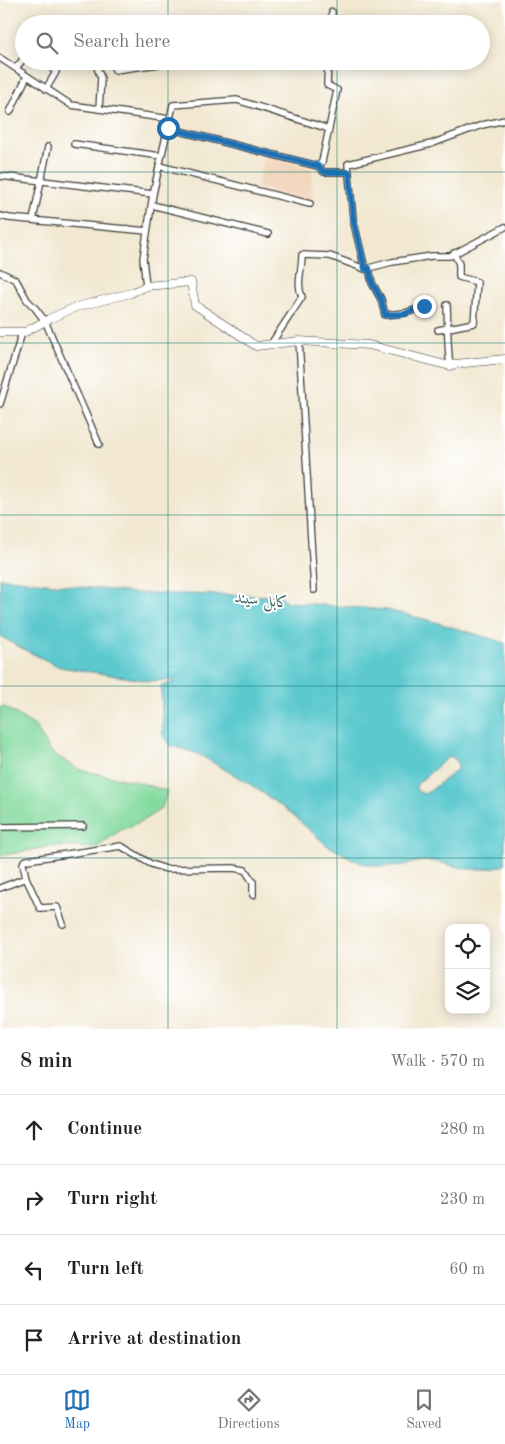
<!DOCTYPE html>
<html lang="en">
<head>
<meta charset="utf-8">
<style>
  :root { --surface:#fff; --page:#f6f6f6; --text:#222; --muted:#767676; --line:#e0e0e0; --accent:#1f6fb2 }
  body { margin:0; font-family:"Old Standard TT",Amiri,serif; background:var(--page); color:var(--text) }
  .controls { position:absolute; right:15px; bottom:15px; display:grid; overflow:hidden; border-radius:10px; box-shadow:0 2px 12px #0003 }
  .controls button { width:45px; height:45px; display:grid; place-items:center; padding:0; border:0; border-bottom:1px solid var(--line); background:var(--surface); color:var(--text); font:25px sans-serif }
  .stop { position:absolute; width:15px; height:15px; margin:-11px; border:4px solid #1f6fb2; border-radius:50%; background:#fff }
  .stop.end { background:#1f6fb2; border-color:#fff; box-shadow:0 1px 5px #0008 }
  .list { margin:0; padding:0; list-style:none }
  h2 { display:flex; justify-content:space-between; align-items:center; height:65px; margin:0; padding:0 20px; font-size:21px }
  h2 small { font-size:16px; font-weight:400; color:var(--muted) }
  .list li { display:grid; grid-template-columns:32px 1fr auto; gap:15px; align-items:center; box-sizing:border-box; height:70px; padding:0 20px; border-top:1px solid var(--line) }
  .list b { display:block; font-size:19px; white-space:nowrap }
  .list em { font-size:16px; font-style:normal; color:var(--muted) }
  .icon { flex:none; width:28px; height:28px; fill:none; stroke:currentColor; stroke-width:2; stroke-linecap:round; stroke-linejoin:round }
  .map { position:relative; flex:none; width:505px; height:1029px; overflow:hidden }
  .search { position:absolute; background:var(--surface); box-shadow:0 2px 12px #0003; left:15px; right:15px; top:15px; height:55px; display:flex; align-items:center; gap:12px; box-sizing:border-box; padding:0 18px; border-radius:28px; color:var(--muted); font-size:19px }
  .sheet { height:345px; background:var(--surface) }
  nav { display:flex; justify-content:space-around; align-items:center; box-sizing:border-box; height:70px; border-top:1px solid var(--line); background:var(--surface); font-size:14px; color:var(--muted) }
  nav a { display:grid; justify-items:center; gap:2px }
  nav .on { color:var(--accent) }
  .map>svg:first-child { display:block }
  .built { fill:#f2d5bd }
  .green { fill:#83da9e; stroke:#507b5d }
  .water { fill:#5bc9cf; stroke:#3c7276; fill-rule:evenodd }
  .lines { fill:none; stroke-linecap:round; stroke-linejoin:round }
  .street-casing { stroke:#3c3b37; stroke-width:8 }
  .secondary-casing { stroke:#3c3b37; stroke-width:9 }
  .street { stroke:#fff; stroke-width:5.5 }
  .secondary { stroke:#fff; stroke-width:8 }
  .route { stroke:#1f6fb2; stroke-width:6 }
  .grid { fill:none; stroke:#0f766e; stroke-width:1; stroke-opacity:0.55 }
  .labels { text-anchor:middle; stroke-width:4; stroke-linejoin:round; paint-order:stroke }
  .water-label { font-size:16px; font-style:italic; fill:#356164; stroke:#fff }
</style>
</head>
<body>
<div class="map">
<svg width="505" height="1029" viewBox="0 0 505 1029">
  <rect width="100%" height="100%" fill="#fff"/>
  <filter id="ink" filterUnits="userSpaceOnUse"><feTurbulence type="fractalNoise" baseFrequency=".02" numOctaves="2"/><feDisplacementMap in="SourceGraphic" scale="10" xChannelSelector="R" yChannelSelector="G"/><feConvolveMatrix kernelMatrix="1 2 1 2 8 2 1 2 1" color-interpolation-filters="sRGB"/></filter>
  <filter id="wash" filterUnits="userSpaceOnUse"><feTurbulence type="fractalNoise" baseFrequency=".0096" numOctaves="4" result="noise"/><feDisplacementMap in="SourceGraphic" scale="20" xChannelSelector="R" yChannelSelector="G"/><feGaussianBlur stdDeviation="1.12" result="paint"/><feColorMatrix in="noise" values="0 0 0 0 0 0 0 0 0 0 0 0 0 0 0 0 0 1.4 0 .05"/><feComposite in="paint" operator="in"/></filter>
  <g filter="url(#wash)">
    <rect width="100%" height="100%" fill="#f2e8d1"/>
    <polygon class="built" points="265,156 312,168 312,202 257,188"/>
    <polygon class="green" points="3,706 35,726 51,752 80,770 137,782 167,791 162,808 144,820 119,831 96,848 52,846 0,856 0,708"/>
    <path class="water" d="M0 578 136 593 281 596 287 602 387 610 432 621 505 643V865L485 869H468L433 861H422L404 865 392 866H376L361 863 328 846 289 812 250 784 198 754 169 745 163 736 161 687 162 685 174 683V680L149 681 60 667 25 650 0 636ZM453 757C456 760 458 763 458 768L455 771 431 790 424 794 417 791 416 787 417 784 447 758Z"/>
  </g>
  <g filter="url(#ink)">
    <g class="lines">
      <defs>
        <g id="street">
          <polyline points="331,24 332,12"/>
          <polyline points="0,58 71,105 170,119"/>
          <polyline points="111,61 115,70 166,63 168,61"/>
          <polyline points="16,68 24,58"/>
          <polyline points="46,89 56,72 48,65"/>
          <polyline points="99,109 101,78 95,62 99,61"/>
          <polyline points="10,112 27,76"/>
          <polyline points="168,128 318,166 324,172 349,172"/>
          <polyline points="74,144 161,156"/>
          <polyline points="159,166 310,204"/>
          <polyline points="318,166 322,162 337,90 327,85 328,61"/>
          <polyline points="0,176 153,194"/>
          <polyline points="152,205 268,234"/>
          <polyline points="0,216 9,218 147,231"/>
          <polyline points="33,220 48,147"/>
          <polyline points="369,268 372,283 381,299 385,315 405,313 430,305"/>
          <polyline points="365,269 392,262 432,256 450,256 505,227"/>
          <polyline points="0,272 16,280 27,300 35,308 45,321 99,444"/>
          <polyline points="146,286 143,259 153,194 173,105 237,100 329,129"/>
          <path d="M447 305C448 325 447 345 450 366"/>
          <polyline points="438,330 474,323 477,282 459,277 459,264 454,253"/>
          <polyline points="299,341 314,590"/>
          <path d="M271 344 302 297C296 283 302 271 302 255L330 256 365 269 353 219 348 164 431 144 482 125 505 120"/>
          <polyline points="0,404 22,333"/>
          <polyline points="0,827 83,826"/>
          <polyline points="26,878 40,908 57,907 63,924"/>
          <polyline points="0,888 26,878 23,864 24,861 27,860 121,846 151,864 166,869 233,868 245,870 253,882 253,895"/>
        </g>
        <polyline id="secondary" points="0,332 25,332 49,319 76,307 131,293 146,286 191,282 195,305 256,346 299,341 369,345 450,366 455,364 505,359"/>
      </defs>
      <use href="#street" class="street-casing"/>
      <use href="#secondary" class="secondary-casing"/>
      <use href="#street" class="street"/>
      <use href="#secondary" class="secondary"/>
    </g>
  </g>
  <g class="lines" filter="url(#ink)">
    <polyline class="route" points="168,128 318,166 324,172 349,172 353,218 365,269 369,268 372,283 381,299 385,315 405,314 424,306"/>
  </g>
  <path class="grid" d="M168 0V24M337 0V24M168 61V1029M337 61V1029M0 172H505M0 343H505M0 515H505M0 686H505M0 858H505"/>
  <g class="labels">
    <g class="water-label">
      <text transform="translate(262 599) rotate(6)" y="6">کابل سيند</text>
    </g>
  </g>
</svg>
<div class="controls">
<button><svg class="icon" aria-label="locate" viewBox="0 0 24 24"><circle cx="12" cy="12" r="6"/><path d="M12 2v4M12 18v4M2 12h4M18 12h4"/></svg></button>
<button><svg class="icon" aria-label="layers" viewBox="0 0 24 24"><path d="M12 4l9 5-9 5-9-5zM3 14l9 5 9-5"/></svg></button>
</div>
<div class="stop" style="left:168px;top:128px"></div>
<div class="stop end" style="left:424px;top:306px"></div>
<div class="search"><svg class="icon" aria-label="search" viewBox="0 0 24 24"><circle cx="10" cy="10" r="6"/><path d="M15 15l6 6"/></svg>Search here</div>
</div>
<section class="sheet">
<h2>8 min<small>Walk · 570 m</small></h2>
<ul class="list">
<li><svg class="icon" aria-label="ahead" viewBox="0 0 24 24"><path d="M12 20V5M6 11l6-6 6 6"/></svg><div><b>Continue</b></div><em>280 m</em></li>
<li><svg class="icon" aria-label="right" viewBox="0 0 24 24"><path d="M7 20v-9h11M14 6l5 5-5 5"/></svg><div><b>Turn right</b></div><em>230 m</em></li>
<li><svg class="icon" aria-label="left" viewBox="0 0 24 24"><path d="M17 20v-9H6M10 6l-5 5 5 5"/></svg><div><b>Turn left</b></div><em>60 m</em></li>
<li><svg class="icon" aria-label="arrive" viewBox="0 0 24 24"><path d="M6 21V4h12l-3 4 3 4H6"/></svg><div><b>Arrive at destination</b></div></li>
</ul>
</section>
<nav>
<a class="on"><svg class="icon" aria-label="map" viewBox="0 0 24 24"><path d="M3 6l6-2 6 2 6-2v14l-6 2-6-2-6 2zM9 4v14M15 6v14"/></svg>Map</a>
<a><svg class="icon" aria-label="directions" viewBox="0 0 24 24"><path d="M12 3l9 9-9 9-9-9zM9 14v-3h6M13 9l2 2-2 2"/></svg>Directions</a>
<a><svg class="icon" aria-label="saved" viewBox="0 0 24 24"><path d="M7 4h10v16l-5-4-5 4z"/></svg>Saved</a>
</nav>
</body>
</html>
